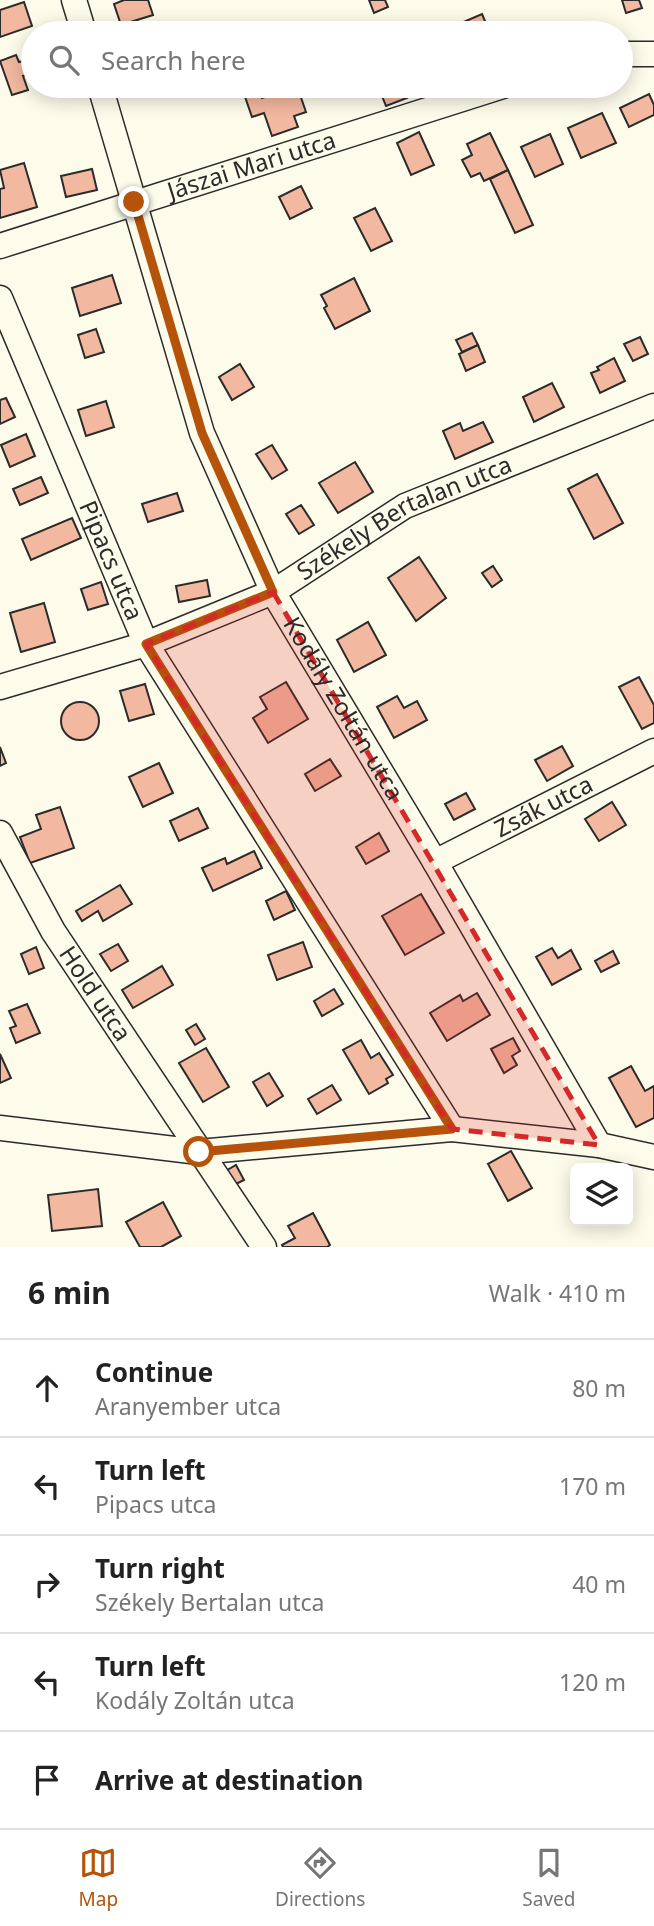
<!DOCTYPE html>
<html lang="en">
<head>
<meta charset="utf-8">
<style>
  :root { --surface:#fff; --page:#f2f2f2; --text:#222; --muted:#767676; --line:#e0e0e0; --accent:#b45309 }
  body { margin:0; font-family:"Noto Sans",sans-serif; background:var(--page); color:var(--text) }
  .controls { position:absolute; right:21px; bottom:21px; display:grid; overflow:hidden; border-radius:10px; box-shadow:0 4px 18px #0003 }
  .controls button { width:63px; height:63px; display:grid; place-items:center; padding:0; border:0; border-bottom:2px solid var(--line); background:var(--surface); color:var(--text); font:35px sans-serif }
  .stop { position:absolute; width:21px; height:21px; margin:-16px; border:5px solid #b45309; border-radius:50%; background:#fff }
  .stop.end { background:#b45309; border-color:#fff; box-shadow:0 2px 7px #0008 }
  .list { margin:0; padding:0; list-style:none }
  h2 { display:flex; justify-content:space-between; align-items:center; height:91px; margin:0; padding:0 28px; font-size:30px }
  h2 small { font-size:23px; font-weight:400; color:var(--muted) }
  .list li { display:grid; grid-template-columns:46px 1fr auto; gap:21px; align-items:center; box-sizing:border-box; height:98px; padding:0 28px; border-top:2px solid var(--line) }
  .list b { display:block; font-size:26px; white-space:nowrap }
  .list p { margin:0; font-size:23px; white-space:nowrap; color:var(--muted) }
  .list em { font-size:23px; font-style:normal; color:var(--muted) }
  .icon { flex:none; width:38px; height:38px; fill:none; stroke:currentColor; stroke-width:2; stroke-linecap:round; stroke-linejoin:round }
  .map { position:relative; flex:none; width:654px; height:1247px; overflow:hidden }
  .search { position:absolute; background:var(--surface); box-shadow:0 4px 18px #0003; left:21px; right:21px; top:21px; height:77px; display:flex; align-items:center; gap:18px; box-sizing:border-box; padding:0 24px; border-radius:38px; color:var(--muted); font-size:26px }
  .sheet { height:581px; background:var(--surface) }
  nav { display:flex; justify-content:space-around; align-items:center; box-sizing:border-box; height:98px; border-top:2px solid var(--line); background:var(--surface); font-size:19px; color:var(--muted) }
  nav a { display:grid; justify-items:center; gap:4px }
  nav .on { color:var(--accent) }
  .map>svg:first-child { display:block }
  .building { fill:#f2b8a0; stroke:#2b2b2b; stroke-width:2 }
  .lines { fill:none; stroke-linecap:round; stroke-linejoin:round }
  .minor-casing { stroke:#2b2b2b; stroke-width:27 }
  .minor { stroke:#fdfbea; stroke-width:24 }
  .route { stroke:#b45309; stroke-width:9 }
  .marked { fill:#d62828; fill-opacity:0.2; stroke:#d62828; stroke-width:5; stroke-dasharray:14 9; stroke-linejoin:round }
  .labels { text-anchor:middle; stroke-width:5; stroke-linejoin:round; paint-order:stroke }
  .street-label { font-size:24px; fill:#2b2b2b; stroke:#fdfbea }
</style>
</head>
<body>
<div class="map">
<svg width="654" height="1247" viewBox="0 0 654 1247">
  <rect width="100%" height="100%" fill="#fdfbea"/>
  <g class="building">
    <polygon points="124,0 148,0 153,15 121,25 114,4"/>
    <polygon points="369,0 385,0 388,7 374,13"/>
    <polygon points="622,0 639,0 642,8 626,13"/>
    <polygon points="24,2 32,26 0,37 0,10"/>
    <polygon points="482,14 490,33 449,33 447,29"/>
    <polygon points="16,55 19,62 24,61 29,74 23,76 28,90 12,95 0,61"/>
    <polygon points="247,86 258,86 262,98 297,86 306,112 294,116 298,127 272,136 264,113 252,117 242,88"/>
    <polygon points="378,86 402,86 407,98 386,106"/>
    <polygon points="420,86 449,86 424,96"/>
    <polygon points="649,94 654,105 654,115 629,127 620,108"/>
    <polygon points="602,113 616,143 581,158 568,128"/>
    <polygon points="419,132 434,165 411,175 397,143"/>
    <polygon points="490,133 508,170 484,181 480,173 471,177 462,160 472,155 467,144"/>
    <polygon points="550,134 563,164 535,177 521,147"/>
    <polygon points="24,163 37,207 0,218 0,189 4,188 0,170"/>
    <polygon points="92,169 97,190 66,197 61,176"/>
    <polygon points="508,170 533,225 515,233 490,179"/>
    <polygon points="301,186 312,208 290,219 279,197"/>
    <polygon points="375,208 392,241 371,251 354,218"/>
    <polygon points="112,275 121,303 80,316 72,288"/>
    <polygon points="354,278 370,311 335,329 324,308 327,306 321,295"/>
    <polygon points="96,329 104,352 85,358 78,335"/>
    <polygon points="472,333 478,345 462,352 456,340"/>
    <polygon points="640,337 648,354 633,361 624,344"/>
    <polygon points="478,345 485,362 466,371 459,354"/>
    <polygon points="614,358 625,381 600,393 591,373 599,370 597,367"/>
    <polygon points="240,364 254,387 232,400 219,377"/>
    <polygon points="552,383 564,407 534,422 523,397"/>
    <polygon points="6,398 15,417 0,424 0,400"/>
    <polygon points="106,401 114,427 86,436 78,410"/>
    <polygon points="483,422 493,442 455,459 443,431 460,423 463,431"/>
    <polygon points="26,434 35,456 10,467 1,445"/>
    <polygon points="272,445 287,470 272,479 256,454"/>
    <polygon points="355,462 373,492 338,513 319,483"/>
    <polygon points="597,474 623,523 594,539 568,489"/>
    <polygon points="41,477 48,493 20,505 13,489"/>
    <polygon points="177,493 183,511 148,522 142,504"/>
    <polygon points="301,505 314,525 299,534 286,514"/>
    <polygon points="72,518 81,538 31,560 22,539"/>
    <polygon points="419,557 446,598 416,621 388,578"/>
    <polygon points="493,566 502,580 492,587 482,573"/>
    <polygon points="207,580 210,596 179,602 176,586"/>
    <polygon points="101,582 108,604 88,610 81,589"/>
    <polygon points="44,603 55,642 21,652 10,613"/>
    <polygon points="368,622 386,655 354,672 337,640"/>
    <polygon points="639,677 654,705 654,723 642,729 619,687"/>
    <polygon points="286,682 308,719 268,743 253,718 267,709 260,697"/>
    <polygon points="145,684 154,714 129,721 120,691"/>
    <polygon points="397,696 404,708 417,701 427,720 394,738 377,707"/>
    <circle cx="80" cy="721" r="19"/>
    <polygon points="562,746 573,766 547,781 535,760"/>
    <polygon points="0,747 6,763 0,766"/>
    <polygon points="330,759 341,776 315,791 305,774"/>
    <polygon points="159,763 173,793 143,807 129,777"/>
    <polygon points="466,793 475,809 454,820 445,804"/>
    <polygon points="612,802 626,825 599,841 585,819"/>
    <polygon points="60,807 74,848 30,863 20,837 41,829 36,815"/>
    <polygon points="198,808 208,828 179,841 170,821"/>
    <polygon points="379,833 389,851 366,864 356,847"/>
    <polygon points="254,851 262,868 213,891 202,868 225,858 227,864"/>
    <polygon points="120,885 132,904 103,921 98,911 82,921 76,911"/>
    <polygon points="286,891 295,910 274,920 266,901"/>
    <polygon points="421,894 444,933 405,955 382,916"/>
    <polygon points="303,942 312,967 277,980 268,955"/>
    <polygon points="118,944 128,961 111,971 100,954"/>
    <polygon points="36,947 44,968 29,974 21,954"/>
    <polygon points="552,948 558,958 571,950 581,969 552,985 536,957"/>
    <polygon points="613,951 619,963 601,972 595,961"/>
    <polygon points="162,966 173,985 133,1008 122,990"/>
    <polygon points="334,989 343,1004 322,1016 314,1001"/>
    <polygon points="477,993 490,1015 447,1041 430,1013 460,995 463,1001"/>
    <polygon points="27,1004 40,1033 16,1043 10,1028 16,1026 9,1011"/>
    <polygon points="196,1024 205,1039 195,1045 186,1030"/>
    <polygon points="513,1038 520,1051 512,1056 517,1065 504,1073 491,1049"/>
    <polygon points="361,1040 371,1058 379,1053 393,1075 386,1079 388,1083 369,1094 343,1050"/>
    <polygon points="206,1048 229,1087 203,1102 179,1063"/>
    <polygon points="0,1054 11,1078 0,1083"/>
    <polygon points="631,1066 645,1091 654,1086 654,1118 636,1127 609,1078"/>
    <polygon points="269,1073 283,1096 267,1106 253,1082"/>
    <polygon points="332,1085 341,1100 317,1114 308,1099"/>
    <polygon points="511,1151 532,1188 508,1201 488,1164"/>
    <polygon points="236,1165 244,1180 232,1186 224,1172"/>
    <polygon points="98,1189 102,1226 52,1231 48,1195"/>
    <polygon points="163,1202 181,1236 161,1247 140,1247 126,1222"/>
    <polygon points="313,1213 330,1245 327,1247 283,1247 282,1245 295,1238 288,1226"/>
  </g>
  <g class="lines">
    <defs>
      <g id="minor">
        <polyline points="74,0 84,33"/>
        <polyline points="621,54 654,54"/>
        <path id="s1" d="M100 86 202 433 273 592 435 862 599 1145"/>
        <path id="s2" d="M0 246 503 86"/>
        <path id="s3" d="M0 298 146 644 452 1129"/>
        <path id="s4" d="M0 687 146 644 273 592 405 506 654 406"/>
        <path id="s5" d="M0 833 53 931 264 1247"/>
        <path id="s6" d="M435 862 654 751"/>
        <polyline points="0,1128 199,1152 452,1129 599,1145 654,1157"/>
      </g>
    </defs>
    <use href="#minor" class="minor-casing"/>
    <use href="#minor" class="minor"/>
  </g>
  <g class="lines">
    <polyline class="route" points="134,202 202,433 273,592 146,644 452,1129 199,1152"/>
  </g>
  <path class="marked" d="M273 592 599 1145 452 1129 146 644Z"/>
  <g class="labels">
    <g class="street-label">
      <text dy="8" stroke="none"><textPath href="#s2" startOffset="264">Jászai Mari utca</textPath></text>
      <text dy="8" stroke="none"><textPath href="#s4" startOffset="441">Székely Bertalan utca</textPath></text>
      <text dy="8" stroke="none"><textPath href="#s3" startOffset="285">Pipacs utca</textPath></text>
      <text dy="8" stroke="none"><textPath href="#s1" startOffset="672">Kodály Zoltán utca</textPath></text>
      <text dy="8" stroke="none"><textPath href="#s6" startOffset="122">Zsák utca</textPath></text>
      <text dy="8" stroke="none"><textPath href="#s5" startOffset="187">Hold utca</textPath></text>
    </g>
  </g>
</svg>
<div class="controls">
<button><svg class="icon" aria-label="layers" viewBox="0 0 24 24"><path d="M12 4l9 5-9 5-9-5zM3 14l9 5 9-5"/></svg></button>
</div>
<div class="stop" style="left:199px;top:1152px"></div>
<div class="stop end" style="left:134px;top:202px"></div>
<div class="search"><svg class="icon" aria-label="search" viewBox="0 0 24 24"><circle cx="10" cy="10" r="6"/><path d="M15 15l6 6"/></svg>Search here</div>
</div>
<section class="sheet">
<h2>6 min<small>Walk · 410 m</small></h2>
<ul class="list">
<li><svg class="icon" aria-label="ahead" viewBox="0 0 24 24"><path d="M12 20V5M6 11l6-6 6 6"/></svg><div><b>Continue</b><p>Aranyember utca</p></div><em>80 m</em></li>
<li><svg class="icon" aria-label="left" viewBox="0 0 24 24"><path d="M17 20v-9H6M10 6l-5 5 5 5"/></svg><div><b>Turn left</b><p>Pipacs utca</p></div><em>170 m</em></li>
<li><svg class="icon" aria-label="right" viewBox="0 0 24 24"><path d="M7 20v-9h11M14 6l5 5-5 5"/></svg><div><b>Turn right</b><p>Székely Bertalan utca</p></div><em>40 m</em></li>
<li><svg class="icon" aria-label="left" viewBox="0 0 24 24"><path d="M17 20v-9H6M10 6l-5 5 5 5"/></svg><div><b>Turn left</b><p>Kodály Zoltán utca</p></div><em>120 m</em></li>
<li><svg class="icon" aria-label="arrive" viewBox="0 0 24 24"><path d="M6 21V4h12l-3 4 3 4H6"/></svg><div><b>Arrive at destination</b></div></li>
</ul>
</section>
<nav>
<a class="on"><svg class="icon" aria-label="map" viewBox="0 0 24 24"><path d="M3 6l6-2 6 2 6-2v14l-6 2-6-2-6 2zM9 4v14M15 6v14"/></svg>Map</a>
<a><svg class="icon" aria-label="directions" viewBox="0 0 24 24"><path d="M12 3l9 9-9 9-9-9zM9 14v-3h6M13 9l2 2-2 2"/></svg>Directions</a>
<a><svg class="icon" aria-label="saved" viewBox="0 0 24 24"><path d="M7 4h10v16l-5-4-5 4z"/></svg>Saved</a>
</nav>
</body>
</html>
